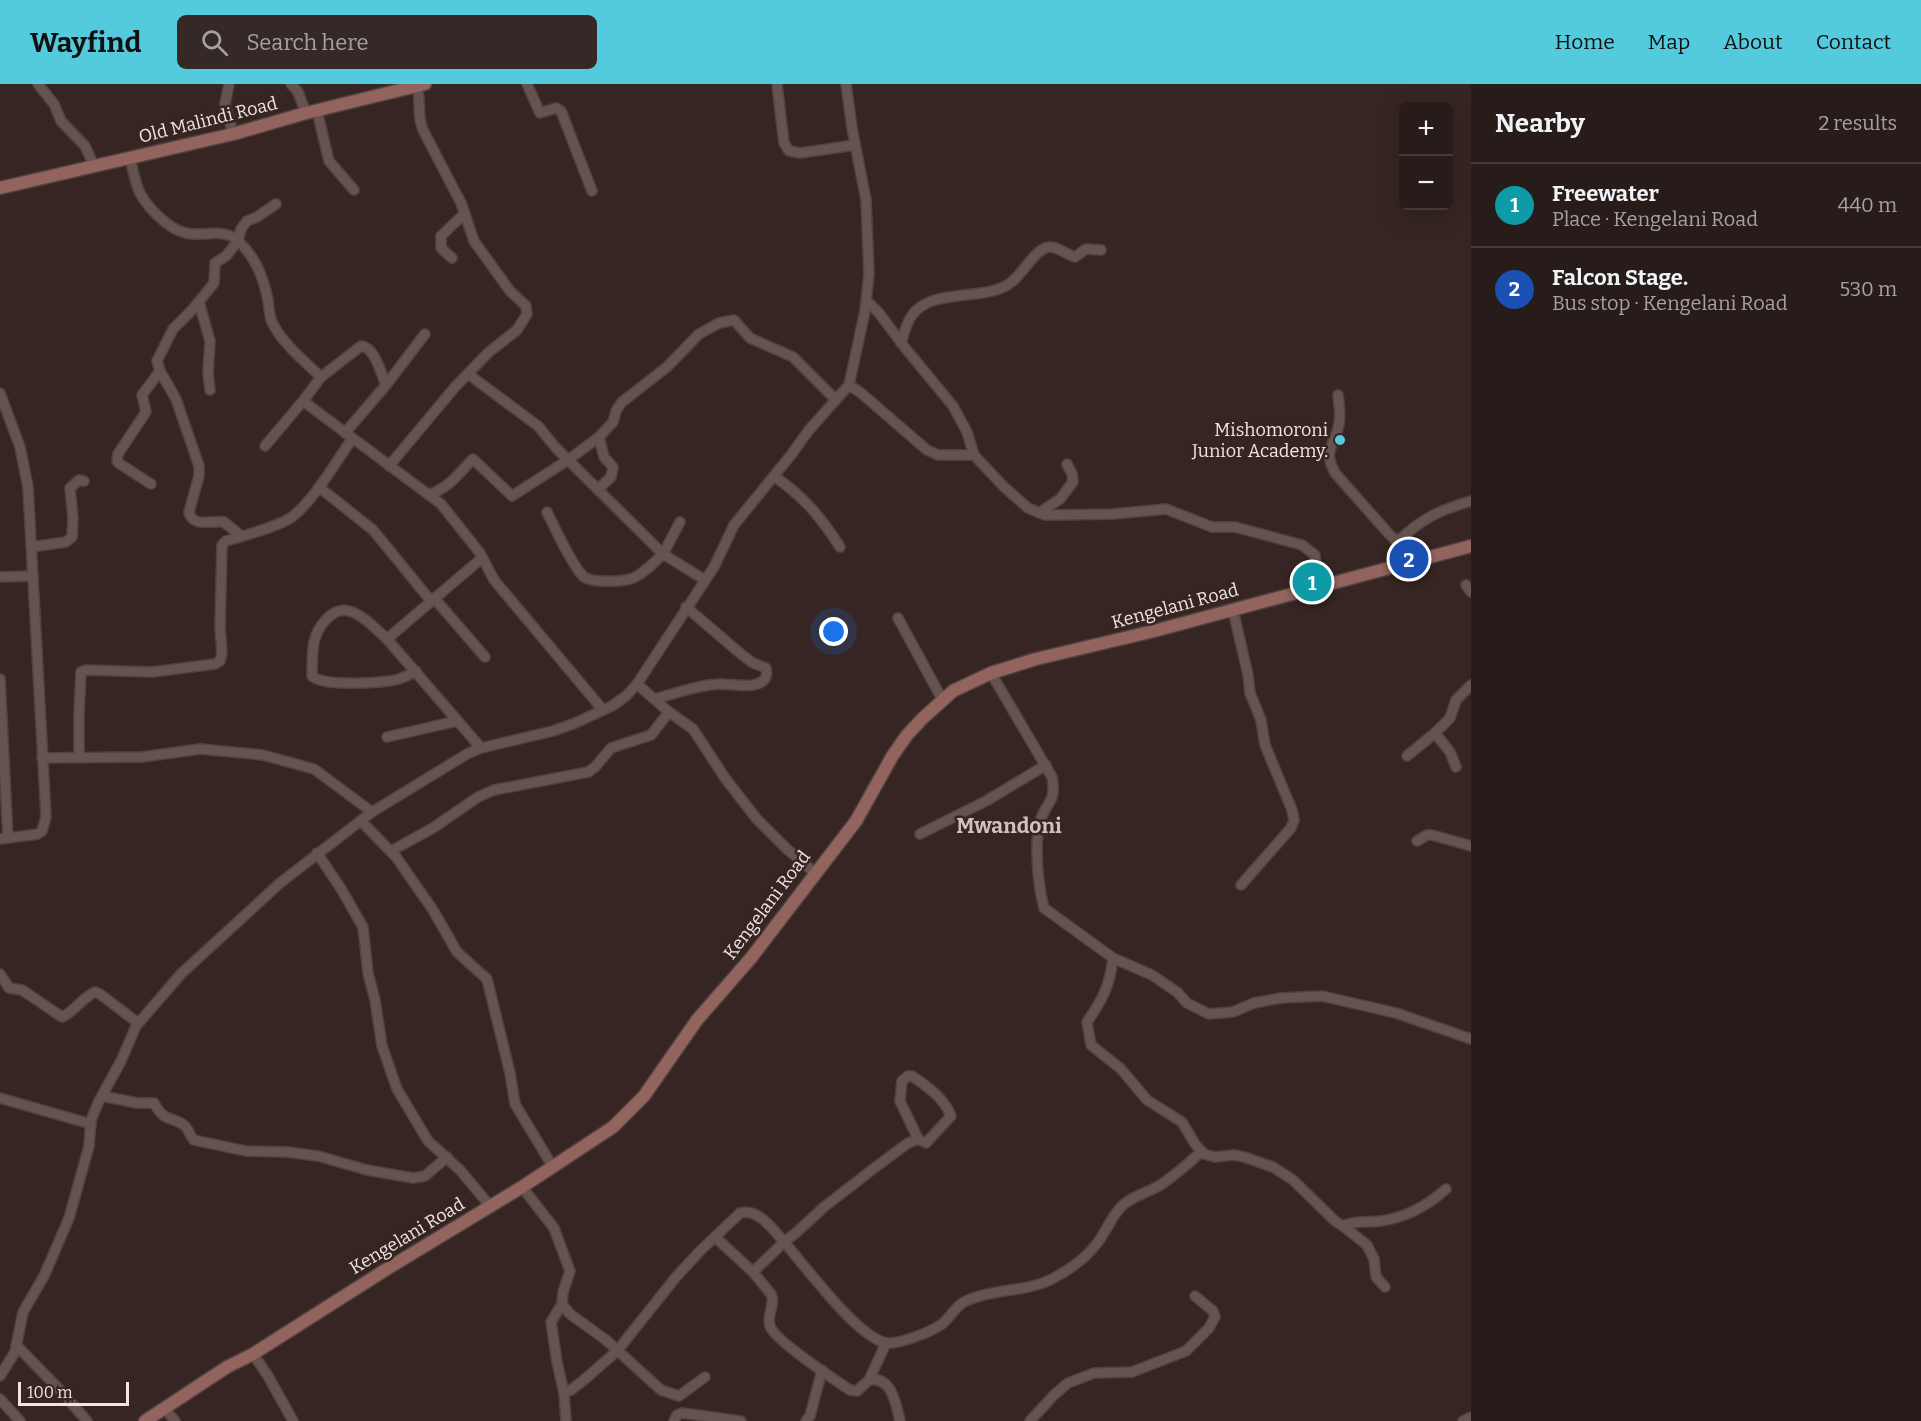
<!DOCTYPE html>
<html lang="en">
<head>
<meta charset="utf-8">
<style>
  :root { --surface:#281c1a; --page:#342927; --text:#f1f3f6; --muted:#a5a1a2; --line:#443a39; --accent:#54cadd }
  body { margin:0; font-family:Bitter,serif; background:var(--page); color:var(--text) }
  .controls { position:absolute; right:18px; top:18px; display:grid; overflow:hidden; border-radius:9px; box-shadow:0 6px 24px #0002 }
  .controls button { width:54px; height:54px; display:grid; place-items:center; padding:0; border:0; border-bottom:2px solid var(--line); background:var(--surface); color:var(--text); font:30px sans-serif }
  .scale { position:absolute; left:18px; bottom:15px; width:111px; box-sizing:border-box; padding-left:6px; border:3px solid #f0e5e2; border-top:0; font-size:16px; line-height:21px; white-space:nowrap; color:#f0e5e2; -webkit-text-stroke:4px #362522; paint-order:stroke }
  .you { position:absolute; left:834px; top:548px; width:21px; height:21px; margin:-15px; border:4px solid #fff; border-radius:50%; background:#1a73e8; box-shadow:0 0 0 9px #1a73e833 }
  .badge { display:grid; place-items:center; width:39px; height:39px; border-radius:50%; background:var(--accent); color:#fff; font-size:20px; font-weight:700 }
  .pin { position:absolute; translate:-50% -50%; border:3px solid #fff; box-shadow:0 2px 6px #0006 }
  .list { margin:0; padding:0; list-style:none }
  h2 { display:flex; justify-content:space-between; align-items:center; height:78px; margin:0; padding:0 24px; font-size:26px }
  h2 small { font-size:20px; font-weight:400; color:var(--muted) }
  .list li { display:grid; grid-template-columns:39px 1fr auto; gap:18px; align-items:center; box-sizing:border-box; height:84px; padding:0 24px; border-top:2px solid var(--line) }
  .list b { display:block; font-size:22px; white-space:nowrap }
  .list p { margin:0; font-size:20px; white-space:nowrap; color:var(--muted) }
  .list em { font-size:20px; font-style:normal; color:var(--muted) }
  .icon { flex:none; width:33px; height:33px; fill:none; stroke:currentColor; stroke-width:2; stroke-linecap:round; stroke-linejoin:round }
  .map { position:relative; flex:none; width:1471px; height:1337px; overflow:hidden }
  header { display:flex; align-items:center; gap:36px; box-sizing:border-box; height:84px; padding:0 30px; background:var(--accent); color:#111 }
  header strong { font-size:28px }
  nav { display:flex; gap:33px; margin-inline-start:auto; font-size:21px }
  .search { width:420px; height:54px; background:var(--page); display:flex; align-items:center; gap:15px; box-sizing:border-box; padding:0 21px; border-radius:9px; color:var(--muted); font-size:22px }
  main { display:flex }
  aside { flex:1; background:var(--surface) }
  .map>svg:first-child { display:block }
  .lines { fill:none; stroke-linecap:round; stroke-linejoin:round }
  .minor-casing { stroke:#50423f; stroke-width:12 }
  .secondary-casing { stroke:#50423f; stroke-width:15 }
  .minor { stroke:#665350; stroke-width:9 }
  .secondary { stroke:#92645d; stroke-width:12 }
  .poi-dot { fill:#54cadd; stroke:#362522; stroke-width:2 }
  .labels { text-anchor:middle; stroke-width:5; stroke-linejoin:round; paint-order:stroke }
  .street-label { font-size:18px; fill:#f0e5e2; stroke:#362522 }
  .poi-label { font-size:18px; fill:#f0e5e2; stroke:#362522; text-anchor:end }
  .quarter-label { font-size:21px; font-weight:bold; fill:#d5bfbb; stroke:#362522 }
</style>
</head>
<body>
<header>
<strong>Wayfind</strong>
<div class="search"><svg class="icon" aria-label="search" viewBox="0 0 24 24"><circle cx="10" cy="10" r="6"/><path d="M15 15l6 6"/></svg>Search here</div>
<nav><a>Home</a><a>Map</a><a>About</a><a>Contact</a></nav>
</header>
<main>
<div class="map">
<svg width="1471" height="1337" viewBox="0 0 1471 1337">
  <rect width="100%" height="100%" fill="#362522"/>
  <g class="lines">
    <defs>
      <g id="minor">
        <polyline points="38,0 54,20 61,37 85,62 94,82"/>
        <polyline points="229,0 225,20 233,50"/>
        <polyline points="291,0 298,8 306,29"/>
        <polyline points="527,0 540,29 556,24 561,27 592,107"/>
        <polyline points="777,0 784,59 789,67 800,69 855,61"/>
        <polyline points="317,27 329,77 354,106"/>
        <path d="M130 74C133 86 135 99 140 109 149 126 173 150 193 150 209 151 223 145 237 156 255 172 263 192 268 216 269 223 269 231 272 238 282 259 304 277 321 293"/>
        <polyline points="452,174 441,164 441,152 465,129"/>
        <polyline points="867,217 879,229 906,265 953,322 967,348 974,371 1004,403 1028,424 1045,431 1056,431 1113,430 1166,425 1212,443 1235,443 1302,461 1315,471 1315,503"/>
        <polyline points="199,218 210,257 208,289 210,306"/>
        <path d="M901 259C904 250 906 240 911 233 929 203 982 218 1009 200 1022 192 1035 164 1049 163 1057 162 1067 171 1075 173L1086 165 1101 166"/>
        <polyline points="468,290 538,342 556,364 663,470 680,438"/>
        <path d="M386 301C381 290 375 263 361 262L321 293 303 317 441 420 480 469 494 496 603 626"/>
        <polyline points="849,301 861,309 927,366 938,371 974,371"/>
        <polyline points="0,309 20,363 28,403 46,733 42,747 38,750 0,755"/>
        <path d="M1338 311C1339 320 1341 331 1339 340 1335 362 1322 365 1335 389L1389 450 1417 477"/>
        <polyline points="345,349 386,301 425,250"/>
        <polyline points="265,362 303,317"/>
        <polyline points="389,382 455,303 489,268 517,246 527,230 526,222 510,207 474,157 461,119 423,46 420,36 418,2"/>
        <path d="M774 392C804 413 821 433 840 463"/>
        <polyline points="151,400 120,380 117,377 118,370 146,328 142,311 160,287"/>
        <polyline points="319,403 373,446 431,517"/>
        <polyline points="598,405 611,393 613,383 604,373 599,353"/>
        <path d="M430 410C449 404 459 389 473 375L512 412 568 376 599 353 613 338 616 327 622 318 667 283 699 250 719 239 734 236 750 254 793 273 835 315"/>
        <path d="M547 428C554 442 573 484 584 493 589 496 596 497 602 497 635 499 640 492 663 470L705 496"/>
        <polyline points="1039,429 1060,415 1073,398 1072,390 1067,380"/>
        <path d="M241 452 224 438C213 436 192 444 189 428L199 392V382L176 315 160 287 157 277 173 245 192 226 214 199 215 179 226 172 238 157 241 145 247 137 257 133 276 120"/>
        <path d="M1397 458C1423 434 1437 427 1471 417"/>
        <polyline points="31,463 66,458 72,453 73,434 70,404 79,396 84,397"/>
        <polyline points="0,493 33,492"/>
        <polyline points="1466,501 1471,508"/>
        <polyline points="434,514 485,573"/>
        <polyline points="1233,526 1248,591 1250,609 1261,636 1265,661 1292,726 1294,736 1291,744 1241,801"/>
        <polyline points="898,534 942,615"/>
        <path d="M387 555C376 545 363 531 349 527 332 522 317 544 314 558 312 569 312 581 312 592 323 603 384 599 399 595 405 593 411 590 416 587"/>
        <path d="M991 589 1052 693C1057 721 1045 717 1040 738 1034 761 1038 801 1044 824L1113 874 1152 891 1177 908 1187 919 1209 930 1233 928 1254 919 1281 914 1322 912 1396 929 1471 955"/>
        <polyline points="0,595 8,754"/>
        <polyline points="637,600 669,628 693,645 725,694 756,734 787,765 815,789"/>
        <path d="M655 615C676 609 698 601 720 600 733 600 752 605 763 597 767 594 767 588 766 584L753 579 741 570 686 523"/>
        <polyline points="1435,649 1450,668 1456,683"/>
        <polyline points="387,653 457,637"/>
        <polyline points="481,664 387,555 482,474"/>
        <polyline points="1407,672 1435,649 1450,634 1456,616 1471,601"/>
        <path d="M79 673V630L81 588 86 586 152 588 215 580 220 577 222 569 220 543 222 461 226 457C243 452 278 443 292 433 314 416 336 378 352 355"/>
        <polyline points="42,674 142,673 200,665 263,671 314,685 372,728"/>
        <polyline points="361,737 396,773 433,826 457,868 487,895 510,989 515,1020 553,1083"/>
        <polyline points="920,750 986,717 1046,681"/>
        <polyline points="1417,757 1427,751 1432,751 1471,762"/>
        <polyline points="391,767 433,744 478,713 494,706 588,688 595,683 611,664 651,651 669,628"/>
        <polyline points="317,769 340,803 363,843 368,889 375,916 382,962 397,1005 428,1057 460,1086 490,1122"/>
        <path d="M1113 874C1110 901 1103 915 1087 938L1091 961 1121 985 1147 1016 1182 1038 1195 1060 1204 1070 1215 1073 1234 1071 1244 1073 1273 1083 1293 1096 1335 1137 1343 1142 1367 1161 1374 1175 1376 1193 1385 1203"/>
        <path d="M0 890 9 904 22 906 62 933C74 928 82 914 95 908L100 910 138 939"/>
        <path d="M908 992H912C928 1003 944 1014 951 1032L926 1059 918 1055 900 1017 902 997Z"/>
        <path d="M102 1012 137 1019H154C166 1041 174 1031 186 1043 189 1047 190 1052 194 1056L246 1067 287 1068 318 1072 367 1086 413 1094 425 1092 447 1073"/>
        <polyline points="0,1014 91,1040"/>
        <path d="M918 1055 908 1059 873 1085 824 1123 797 1148 784 1158C804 1180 858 1255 887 1259 900 1260 931 1248 942 1240 950 1234 955 1223 964 1218 992 1204 1024 1209 1052 1195 1073 1184 1094 1168 1105 1147 1111 1138 1114 1129 1123 1121 1134 1111 1150 1108 1162 1100 1176 1090 1189 1079 1201 1068"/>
        <polyline points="522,1103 554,1144 570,1187 563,1208 562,1220 570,1230 606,1256 661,1306 679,1312 705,1293"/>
        <path d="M1343 1142C1355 1136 1367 1139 1380 1137 1406 1134 1427 1122 1446 1105"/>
        <path d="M715 1153 753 1188 771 1210C776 1221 766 1231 770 1242 774 1256 835 1296 850 1306L857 1307 869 1296 886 1259"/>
        <polyline points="562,1220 551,1238 557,1278 564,1309 566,1337"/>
        <polyline points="16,1261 58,1304 87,1337"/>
        <polyline points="253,1270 268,1292 293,1337"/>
        <polyline points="0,1292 15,1268 23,1228 44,1192 69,1134 89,1062 91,1036 99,1017 121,977 136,942 181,890 280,799 372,728 467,670 481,664 553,647 573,640 612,622 626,612 637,600 714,483 734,441 791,371 809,346 849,301 865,227 869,190 866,116 852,44 846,0"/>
        <path d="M869 1296C892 1292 896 1320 900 1337"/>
        <path d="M564 1309 571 1306 585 1295 617 1267 676 1193 700 1167 740 1129C759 1124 773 1146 784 1158L753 1188"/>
        <polyline points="0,1315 20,1337"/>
        <polyline points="165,1325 175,1337"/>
        <polyline points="674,1337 677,1331 682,1329 741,1337"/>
        <polyline points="806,1337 810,1332 822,1286"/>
        <polyline points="1030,1337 1054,1311 1068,1299 1094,1289 1132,1288 1186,1267 1209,1244 1215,1233 1213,1227 1195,1212"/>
        <polyline points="1463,1337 1471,1333"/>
      </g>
      <g id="secondary">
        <polyline points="0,104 233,50 306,29 425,0"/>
        <polyline points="145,1337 227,1283 253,1270 390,1183 522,1103 613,1043 644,1012 697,936 751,874 856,737 893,671 907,651 923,634 953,607 991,589 1036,575 1154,547 1471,462"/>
      </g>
    </defs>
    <use href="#minor" class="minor-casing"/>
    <use href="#secondary" class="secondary-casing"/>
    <use href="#minor" class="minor"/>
    <use href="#secondary" class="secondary"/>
  </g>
  <circle class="poi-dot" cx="1340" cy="356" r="6"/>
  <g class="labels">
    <g class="street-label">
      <text transform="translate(208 36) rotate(-14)" y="6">Old Malindi Road</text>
      <text transform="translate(1175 522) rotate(-15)" y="6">Kengelani Road</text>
      <text transform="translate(767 821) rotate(-53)" y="6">Kengelani Road</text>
      <text transform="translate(407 1152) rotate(-31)" y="6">Kengelani Road</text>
    </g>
    <g class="poi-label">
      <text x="1328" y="352">Mishomoroni<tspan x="1328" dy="21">Junior Academy.</tspan></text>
    </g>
    <g class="quarter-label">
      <text x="1009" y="749">Mwandoni</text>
    </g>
  </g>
</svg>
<div class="controls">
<button>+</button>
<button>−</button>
</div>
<div class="scale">100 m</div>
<div class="you"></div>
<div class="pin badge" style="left:1312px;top:498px;background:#0f9aa8">1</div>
<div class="pin badge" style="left:1409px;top:475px;background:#1a4fb4">2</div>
</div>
<aside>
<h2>Nearby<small>2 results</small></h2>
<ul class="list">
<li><span class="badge" style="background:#0f9aa8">1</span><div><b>Freewater</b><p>Place · Kengelani Road</p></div><em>440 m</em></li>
<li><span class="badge" style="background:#1a4fb4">2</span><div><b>Falcon Stage.</b><p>Bus stop · Kengelani Road</p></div><em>530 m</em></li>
</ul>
</aside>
</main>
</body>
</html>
